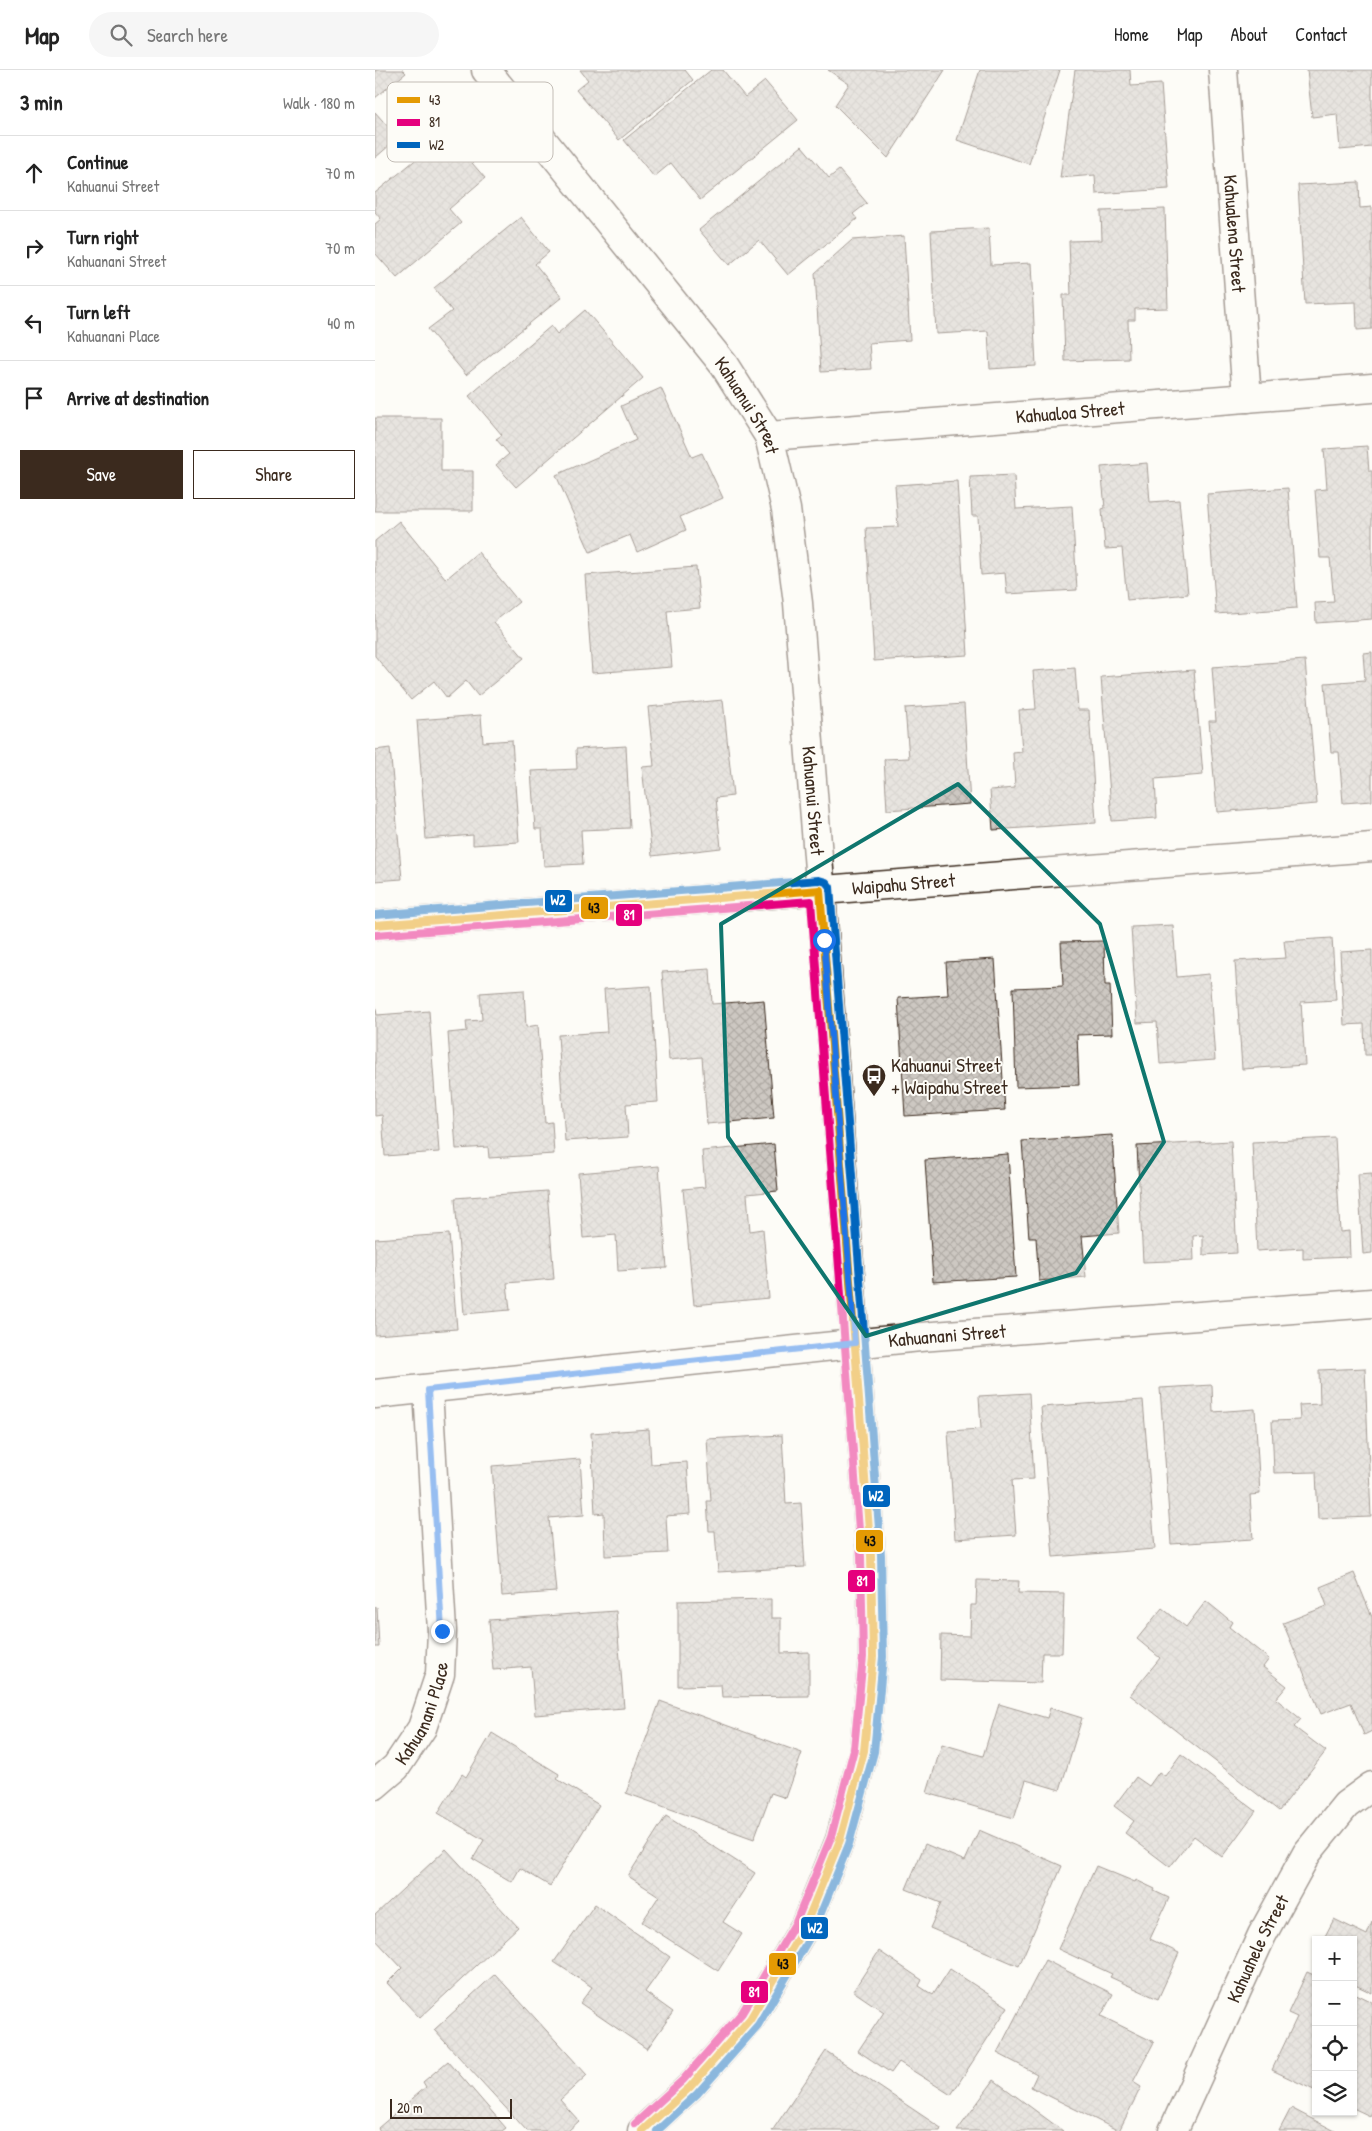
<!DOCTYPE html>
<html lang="en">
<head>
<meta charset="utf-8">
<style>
  :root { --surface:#fff; --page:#f6f6f6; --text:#222; --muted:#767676; --line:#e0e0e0; --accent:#3b2a1e }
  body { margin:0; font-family:"Patrick Hand",sans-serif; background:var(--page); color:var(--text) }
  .controls { position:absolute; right:15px; bottom:15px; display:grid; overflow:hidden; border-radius:0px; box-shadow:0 1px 4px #0004 }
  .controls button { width:45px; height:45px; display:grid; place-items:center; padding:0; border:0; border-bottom:1px solid var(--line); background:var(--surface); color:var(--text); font:25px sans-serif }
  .scale { position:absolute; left:15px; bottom:12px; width:122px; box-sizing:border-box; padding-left:5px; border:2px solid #3b2a1e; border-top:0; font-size:14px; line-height:18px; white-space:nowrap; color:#3b2a1e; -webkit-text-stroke:4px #fdfcf7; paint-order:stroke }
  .stop { position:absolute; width:15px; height:15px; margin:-11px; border:4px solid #1a73e8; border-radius:50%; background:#fff }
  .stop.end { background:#1a73e8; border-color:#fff; box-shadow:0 1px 5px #0008 }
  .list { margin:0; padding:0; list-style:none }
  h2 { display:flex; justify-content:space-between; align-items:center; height:65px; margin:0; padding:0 20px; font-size:21px }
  h2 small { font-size:16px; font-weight:400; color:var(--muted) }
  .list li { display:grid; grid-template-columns:32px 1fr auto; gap:15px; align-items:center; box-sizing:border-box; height:75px; padding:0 20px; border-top:1px solid var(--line) }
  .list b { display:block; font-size:19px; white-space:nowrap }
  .list p { margin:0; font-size:16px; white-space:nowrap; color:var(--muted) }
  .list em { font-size:16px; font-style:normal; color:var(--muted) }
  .actions { display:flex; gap:10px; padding:15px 20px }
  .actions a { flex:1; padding:11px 0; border:1px solid var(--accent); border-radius:0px; text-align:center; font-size:18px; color:var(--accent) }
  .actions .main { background:var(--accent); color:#fff }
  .icon { flex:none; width:28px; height:28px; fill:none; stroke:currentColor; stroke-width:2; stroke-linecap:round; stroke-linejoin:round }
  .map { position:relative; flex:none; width:997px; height:2061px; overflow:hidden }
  header { display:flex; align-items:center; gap:30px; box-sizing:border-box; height:70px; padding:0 25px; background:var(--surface); border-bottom:1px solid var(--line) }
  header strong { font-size:24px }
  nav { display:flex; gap:28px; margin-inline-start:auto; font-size:18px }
  .search { width:350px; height:45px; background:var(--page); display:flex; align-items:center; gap:12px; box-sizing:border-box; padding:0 18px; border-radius:28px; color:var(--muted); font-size:19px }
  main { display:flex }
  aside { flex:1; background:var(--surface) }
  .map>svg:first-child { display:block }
  .building { fill:url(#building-cross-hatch); stroke:#3b2a1e }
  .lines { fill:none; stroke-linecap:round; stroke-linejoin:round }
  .minor-casing { stroke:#3b2a1e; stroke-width:31 }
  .minor { stroke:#fdfcf7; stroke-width:28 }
  .bus-1-casing { stroke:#fdfcf7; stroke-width:11 }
  .bus-2-casing { stroke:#fdfcf7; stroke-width:11 }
  .bus-3-casing { stroke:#fdfcf7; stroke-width:11 }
  .bus-1 { stroke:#e49a03; stroke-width:8 }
  .bus-2 { stroke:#e5007d; stroke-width:8 }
  .bus-3 { stroke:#0065bd; stroke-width:8 }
  .route { stroke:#1a73e8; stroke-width:6 }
  .marked { fill:none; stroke:#0f766e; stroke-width:4; stroke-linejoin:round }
  .labels { text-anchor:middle; stroke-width:4; stroke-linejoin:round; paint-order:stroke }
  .street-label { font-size:19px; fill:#3b2a1e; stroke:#fdfcf7 }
  .poi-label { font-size:19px; fill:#3b2a1e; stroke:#fdfcf7; text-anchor:start }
  .key { fill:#fdfcf7; stroke:#c3bdb6; stroke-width:1 }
  .key-label { font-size:14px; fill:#3b2a1e }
  .line-badge { stroke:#fdfcf7; stroke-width:2 }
  .badge-label { font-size:14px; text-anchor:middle; font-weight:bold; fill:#fff }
  .pale-badge-label { font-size:14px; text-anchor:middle; font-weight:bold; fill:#111 }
</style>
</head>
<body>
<header>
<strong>Map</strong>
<div class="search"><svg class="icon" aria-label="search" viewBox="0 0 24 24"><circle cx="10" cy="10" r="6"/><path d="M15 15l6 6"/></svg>Search here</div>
<nav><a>Home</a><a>Map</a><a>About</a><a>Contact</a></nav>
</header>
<main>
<aside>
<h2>3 min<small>Walk · 180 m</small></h2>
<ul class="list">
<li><svg class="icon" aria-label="ahead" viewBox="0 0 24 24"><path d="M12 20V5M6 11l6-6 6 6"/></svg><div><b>Continue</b><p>Kahuanui Street</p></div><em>70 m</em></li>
<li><svg class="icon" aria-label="right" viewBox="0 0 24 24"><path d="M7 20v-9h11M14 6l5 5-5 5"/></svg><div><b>Turn right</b><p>Kahuanani Street</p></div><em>70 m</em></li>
<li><svg class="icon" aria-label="left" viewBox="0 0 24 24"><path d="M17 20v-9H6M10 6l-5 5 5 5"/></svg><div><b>Turn left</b><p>Kahuanani Place</p></div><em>40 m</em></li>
<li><svg class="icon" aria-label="arrive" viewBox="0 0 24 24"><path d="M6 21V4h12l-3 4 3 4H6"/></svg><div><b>Arrive at destination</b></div></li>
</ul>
<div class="actions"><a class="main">Save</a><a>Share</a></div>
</aside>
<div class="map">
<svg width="997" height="2061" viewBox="0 0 997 2061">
  <defs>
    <pattern id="building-cross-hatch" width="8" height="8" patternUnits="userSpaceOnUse" patternTransform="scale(1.25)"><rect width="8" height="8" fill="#cdc8c2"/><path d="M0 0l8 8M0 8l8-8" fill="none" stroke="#b1aca6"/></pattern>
  </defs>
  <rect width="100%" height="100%" fill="#fdfcf7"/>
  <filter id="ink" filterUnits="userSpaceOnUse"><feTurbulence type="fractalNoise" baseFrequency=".02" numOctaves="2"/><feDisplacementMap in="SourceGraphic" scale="10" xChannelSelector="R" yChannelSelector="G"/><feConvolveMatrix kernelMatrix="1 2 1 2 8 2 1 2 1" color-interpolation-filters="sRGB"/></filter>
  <g filter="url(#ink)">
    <g class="building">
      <polygon points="0,0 28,0 31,3 0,28"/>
      <polygon points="205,0 310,0 318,10 244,70 201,20 213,10"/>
      <polygon points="336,0 348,0 370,27 390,11 423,50 325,130 296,93 279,107 249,70"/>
      <polygon points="453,0 570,0 513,88 460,35 474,14"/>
      <polygon points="605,0 685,0 654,94 582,70"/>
      <polygon points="700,0 755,0 756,16 786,14 794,119 721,124 720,105 685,108"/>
      <polygon points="932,0 997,0 997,77 965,80 962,44 937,47"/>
      <polygon points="0,42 23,68 0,88"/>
      <polygon points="72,64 110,108 74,139 86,153 22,208 0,183 0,154 6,149 0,142 0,123"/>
      <polygon points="427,76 454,108 464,100 492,133 478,144 482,149 413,205 384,170 354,195 324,160"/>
      <polygon points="984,112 985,138 997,137 997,259 982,260 981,232 930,234 923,115"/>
      <polygon points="790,139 793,238 760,239 760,250 753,250 754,289 690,291 688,225 696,225 694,171 727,170 726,141"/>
      <polygon points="146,147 174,182 160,194 187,227 91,305 53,259 77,241 59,218"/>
      <polygon points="614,158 616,195 656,193 661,296 615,299 613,261 561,264 556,161"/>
      <polygon points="529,166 535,270 494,273 496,299 446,302 440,203 477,170"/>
      <polygon points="210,240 268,308 141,417 121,395 134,384 121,369 127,365 94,326 176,256 182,264"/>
      <polygon points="286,318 317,387 327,383 348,428 305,447 311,460 262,482 255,465 215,482 181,405 261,370 246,336"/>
      <polygon points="0,348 66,348 66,401 98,401 98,441 0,441"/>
      <polygon points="992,376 994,401 997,401 997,549 941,553 940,533 959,532 955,488 945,488 940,420 952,419 949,379"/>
      <polygon points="772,393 775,432 804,430 813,524 752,530 747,478 730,479 727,439 730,438 726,397"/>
      <polygon points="639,405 641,439 697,436 702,520 632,524 630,503 606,505 603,446 597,446 595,407"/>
      <polygon points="582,411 593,585 499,591 491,458 523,457 520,415"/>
      <polygon points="913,418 922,538 841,544 832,424"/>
      <polygon points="24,451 71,509 103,482 144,532 119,552 149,588 103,626 91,611 72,628 59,611 36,630 0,586 0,471"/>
      <polygon points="321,497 325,538 292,541 297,597 217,603 210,505"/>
      <polygon points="997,582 997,731 968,733 964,682 956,682 950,613 990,610 988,583"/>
      <polygon points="930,590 942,734 842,742 834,651 841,651 837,597"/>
      <polygon points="700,598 703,640 714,640 721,753 618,760 615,720 640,718 638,683 647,682 644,640 661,639 658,601"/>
      <polygon points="819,600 828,705 780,709 782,748 737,751 726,607"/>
      <polygon points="348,630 358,726 341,728 346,778 277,786 267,697 279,696 273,637"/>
      <polygon points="589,634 595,734 512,740 509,689 534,688 530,638"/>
      <polygon points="106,645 108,672 137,670 144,772 98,775 98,765 51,769 42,650"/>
      <polygon points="251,676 255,758 206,760 208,794 169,796 167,759 160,759 156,701 202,699 201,679"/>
      <polygon points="15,678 27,809 0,811 0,680"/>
      <polygon points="798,855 802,907 834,904 840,990 785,994 782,952 762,953 756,857"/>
      <polygon points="957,868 961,930 926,932 930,995 867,999 860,891 911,888 909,871"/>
      <polygon points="729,871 730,915 735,915 737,964 702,965 704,1015 641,1017 638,918 688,916 686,872"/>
      <polygon points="997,880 997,985 990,985 989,954 969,955 965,882"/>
      <polygon points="620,889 630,1040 530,1046 523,928 573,925 571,892"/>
      <polygon points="335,899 337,934 389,930 399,1048 332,1054 327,987 294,990 287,902"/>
      <polygon points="276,916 283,1032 251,1034 253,1067 190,1071 183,965 232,962 229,919"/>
      <polygon points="149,920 151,957 163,955 170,1053 177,1052 179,1084 114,1088 113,1077 81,1079 73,963 92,961 91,951 107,950 105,923"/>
      <polygon points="0,932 2,945 54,941 64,1082 10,1086 7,1045 0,1046"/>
      <polygon points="737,1065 744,1163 707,1166 711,1207 664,1211 661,1168 654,1168 647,1071"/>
      <polygon points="960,1068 965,1162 974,1161 975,1187 928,1189 928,1178 882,1181 877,1072"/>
      <polygon points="856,1071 862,1183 828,1185 828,1165 818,1166 819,1190 768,1192 762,1076"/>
      <polygon points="399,1074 403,1121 372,1124 375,1161 388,1159 394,1228 319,1235 308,1119 330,1117 327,1081"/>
      <polygon points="633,1084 641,1207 558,1212 550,1090"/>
      <polygon points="284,1096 292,1198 243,1201 241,1165 208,1168 203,1103"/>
      <polygon points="997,1103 997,1183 988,1184 983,1104"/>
      <polygon points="172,1121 179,1209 132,1213 135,1240 89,1244 80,1128"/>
      <polygon points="74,1164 82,1259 0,1265 0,1169"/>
      <polygon points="990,1298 996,1447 943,1449 941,1402 899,1403 897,1351 925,1350 924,1335 945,1334 944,1300"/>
      <polygon points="837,1315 838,1342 880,1339 885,1424 875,1425 878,1469 796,1474 785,1318"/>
      <polygon points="654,1323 659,1409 637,1410 641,1465 580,1469 573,1361 606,1359 604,1326"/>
      <polygon points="768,1330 780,1479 678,1487 666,1337"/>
      <polygon points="274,1359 276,1394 312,1392 315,1444 291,1446 293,1483 230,1486 229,1443 220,1444 216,1363"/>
      <polygon points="407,1365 411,1434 426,1433 430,1497 343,1502 340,1461 334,1461 332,1431 336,1431 332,1369"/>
      <polygon points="205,1389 209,1445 174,1448 181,1522 127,1526 117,1396"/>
      <polygon points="979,1503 997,1547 997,1661 989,1665 976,1633 946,1644 908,1553 952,1536 945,1517"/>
      <polygon points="602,1510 644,1511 643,1523 689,1524 687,1583 667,1583 666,1613 565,1610 566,1565 595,1566 596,1535 601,1535"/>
      <polygon points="396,1529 396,1548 406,1548 406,1583 434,1582 434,1626 347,1627 346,1615 303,1616 303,1531"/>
      <polygon points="831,1531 857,1552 854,1557 894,1589 888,1597 912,1616 901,1629 926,1649 919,1657 951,1681 904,1741 755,1625 785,1588 762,1569 787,1538 811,1557"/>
      <polygon points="0,1537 2,1537 4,1577 0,1577"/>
      <polygon points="241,1541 249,1638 160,1645 156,1597 118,1600 114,1550"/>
      <polygon points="285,1631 427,1683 411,1728 396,1723 379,1769 251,1723"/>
      <polygon points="624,1634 672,1648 675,1638 707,1648 685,1720 651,1710 639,1748 552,1723 567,1674 608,1686"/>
      <polygon points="117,1663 184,1704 182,1709 224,1735 175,1816 145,1798 137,1812 98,1789 109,1770 63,1743 87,1704 91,1707"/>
      <polygon points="806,1684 881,1741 847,1787 819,1766 795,1797 750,1763 759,1751 739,1736 761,1707 774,1716 784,1702 790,1706"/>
      <polygon points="291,1746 380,1803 348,1852 367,1864 343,1901 267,1852 284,1826 253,1806"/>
      <polygon points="604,1760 687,1796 644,1896 555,1858 566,1833 531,1819 550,1774 590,1791"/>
      <polygon points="71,1779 143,1857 45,1948 12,1913 27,1898 0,1869 0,1845"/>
      <polygon points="721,1796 760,1812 761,1810 780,1819 779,1821 794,1828 775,1869 804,1883 783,1929 735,1907 737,1904 683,1879"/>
      <polygon points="220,1834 295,1887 270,1922 298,1942 272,1979 205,1933 217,1917 179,1892"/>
      <polygon points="959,1849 992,1865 997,1852 997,1923 978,1914 978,1870 948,1870"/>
      <polygon points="504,1881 547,1910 544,1916 558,1925 575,1899 633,1937 576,2025 524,1992 516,2003 483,1981 509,1942 478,1921"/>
      <polygon points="670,1890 738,1924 726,1946 779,1972 758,2012 766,2017 744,2061 656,2017 662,2004 622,1983"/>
      <polygon points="932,1902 941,1906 941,2021 897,2000 922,1947 913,1943"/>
      <polygon points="120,1904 212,2005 185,2030 204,2051 193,2061 152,2061 59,1960"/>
      <polygon points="978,1923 997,1932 997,2042 995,2046 978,2038"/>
      <polygon points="451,1981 566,2058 565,2061 397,2061"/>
      <polygon points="73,1991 131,2058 127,2061 5,2061 3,2058 51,2017 48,2012"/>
      <polygon points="619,2010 688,2061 582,2061"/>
      <polygon points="916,2038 960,2061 904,2061"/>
    </g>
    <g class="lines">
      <defs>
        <g id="minor">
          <path id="s1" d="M111 0 349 295 394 366 411 439 423 533 451 888 496 1486 498 1587 489 1681 465 1770 430 1856 375 1949 315 2017 267 2061"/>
          <path id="s2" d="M848 0 872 328"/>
          <path id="s3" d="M394 366 997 318"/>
          <path id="s4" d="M0 855 997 777"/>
          <path id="s5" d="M0 1324 545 1267 997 1233"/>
          <path id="s6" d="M0 1715 21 1697 47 1658 65 1604 67 1561 53 1320"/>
          <path id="s7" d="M798 2061 887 1865 932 1783 971 1735 997 1716"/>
        </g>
      </defs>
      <use href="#minor" class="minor-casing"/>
      <use href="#minor" class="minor"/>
      <defs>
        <polyline id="bus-1" points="0,855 445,820 496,1486 498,1587 489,1681 465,1770 430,1856 375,1949 315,2017 267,2061"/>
        <polyline id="bus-2" points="1,865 436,831 486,1486 488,1587 479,1679 456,1767 421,1852 367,1943 308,2010 260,2054"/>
        <polyline id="bus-3" points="0,845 444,810 451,812 455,817 506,1485 508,1587 499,1682 474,1774 439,1860 383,1955 322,2024 282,2061"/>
      </defs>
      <use href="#bus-1" class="bus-1-casing"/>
      <use href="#bus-2" class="bus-2-casing"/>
      <use href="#bus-3" class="bus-3-casing"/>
      <use href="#bus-1" class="bus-1"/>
      <use href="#bus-2" class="bus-2"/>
      <use href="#bus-3" class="bus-3"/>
    </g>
  </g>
  <g class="lines" filter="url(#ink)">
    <polyline class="route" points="67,1561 53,1320 480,1273 449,870"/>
  </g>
  <path d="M0 0H997V2061H0ZM583 714 725 854 789 1072 701 1203 491 1266 353 1067 346 854Z" fill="#fdfcf7" fill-opacity=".55" fill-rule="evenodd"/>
  <path class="marked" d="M583 714 725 854 789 1072 701 1203 491 1266 353 1067 346 854Z"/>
  <defs>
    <symbol id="bus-pin" viewBox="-11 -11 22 30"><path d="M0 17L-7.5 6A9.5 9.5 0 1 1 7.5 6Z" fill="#3b2a1e" stroke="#fdfcf7"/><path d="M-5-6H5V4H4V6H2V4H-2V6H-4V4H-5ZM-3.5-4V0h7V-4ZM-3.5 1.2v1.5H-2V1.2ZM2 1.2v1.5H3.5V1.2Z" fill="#fff"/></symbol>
  </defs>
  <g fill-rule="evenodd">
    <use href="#bus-pin" x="485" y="992" width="28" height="38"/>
  </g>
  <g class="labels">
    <g class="street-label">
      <text dy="7" stroke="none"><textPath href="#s2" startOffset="164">Kahualena Street</textPath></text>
      <text dy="7" stroke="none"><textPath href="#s1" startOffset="426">Kahuanui Street</textPath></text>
      <text dy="7" stroke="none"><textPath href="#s3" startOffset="302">Kahualoa Street</textPath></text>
      <text dy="7" stroke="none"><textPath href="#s1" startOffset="831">Kahuanui Street</textPath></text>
      <text dy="7" stroke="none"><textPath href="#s4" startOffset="530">Waipahu Street</textPath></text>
      <text dy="7" stroke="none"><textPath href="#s5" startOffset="575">Kahuanani Street</textPath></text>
      <text dy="7" stroke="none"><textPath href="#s6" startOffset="88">Kahuanani Place</textPath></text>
      <text dy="7" stroke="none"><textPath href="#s7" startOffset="201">Kahuahele Street</textPath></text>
    </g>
    <g class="poi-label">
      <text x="516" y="1002">Kahuanui Street<tspan x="516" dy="22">+ Waipahu Street</tspan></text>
    </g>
  </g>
  <rect x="12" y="12" width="166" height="80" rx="8" class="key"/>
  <rect x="22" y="27" width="23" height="6" fill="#e49a03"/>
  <rect x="22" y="49" width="23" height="7" fill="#e5007d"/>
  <rect x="22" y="72" width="23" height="6" fill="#0065bd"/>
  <g class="key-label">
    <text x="54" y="35">43</text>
    <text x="54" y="57">81</text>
    <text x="54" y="80">W2</text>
  </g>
  <g class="line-badge">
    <rect x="169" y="819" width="29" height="24" rx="5" fill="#0065bd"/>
    <rect x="205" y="826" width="29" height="24" rx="5" fill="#e49a03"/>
    <rect x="240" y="833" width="28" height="24" rx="5" fill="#e5007d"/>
    <rect x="487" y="1414" width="29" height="24" rx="5" fill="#0065bd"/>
    <rect x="480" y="1459" width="29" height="24" rx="5" fill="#e49a03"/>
    <rect x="472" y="1499" width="29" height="24" rx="5" fill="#e5007d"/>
    <rect x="425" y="1846" width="29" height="24" rx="5" fill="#0065bd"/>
    <rect x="393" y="1882" width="29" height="24" rx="5" fill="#e49a03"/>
    <rect x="365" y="1910" width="29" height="24" rx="5" fill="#e5007d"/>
  </g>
  <g class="badge-label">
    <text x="183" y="835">W2</text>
    <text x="254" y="850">81</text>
    <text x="501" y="1431">W2</text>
    <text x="487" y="1516">81</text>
    <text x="440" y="1863">W2</text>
    <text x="379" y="1927">81</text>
  </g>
  <g class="pale-badge-label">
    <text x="219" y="843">43</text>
    <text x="495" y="1476">43</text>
    <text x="408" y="1899">43</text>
  </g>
</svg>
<div class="controls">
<button>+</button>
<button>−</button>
<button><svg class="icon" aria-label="locate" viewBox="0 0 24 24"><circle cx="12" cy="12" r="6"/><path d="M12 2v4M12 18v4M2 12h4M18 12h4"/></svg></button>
<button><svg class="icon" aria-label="layers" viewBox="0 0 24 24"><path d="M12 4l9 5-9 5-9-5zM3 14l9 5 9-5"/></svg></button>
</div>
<div class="scale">20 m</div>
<div class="stop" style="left:449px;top:870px"></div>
<div class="stop end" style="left:67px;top:1561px"></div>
</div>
</main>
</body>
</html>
